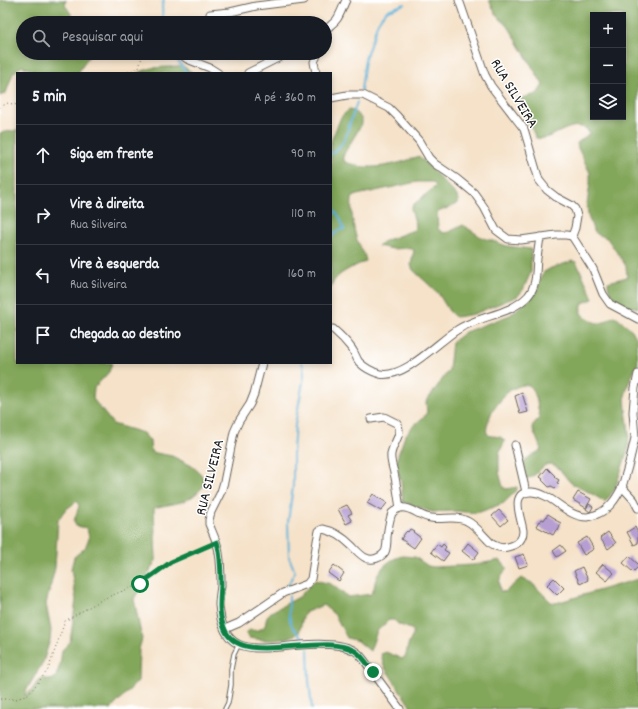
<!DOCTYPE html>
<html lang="pt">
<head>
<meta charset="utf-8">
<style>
  :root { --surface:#171b24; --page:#20242c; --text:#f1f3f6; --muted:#9ea1a6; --line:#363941 }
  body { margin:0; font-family:Dekko,sans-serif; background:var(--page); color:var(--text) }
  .controls { position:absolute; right:12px; top:12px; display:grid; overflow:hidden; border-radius:0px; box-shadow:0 2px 6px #0003 }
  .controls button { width:36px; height:36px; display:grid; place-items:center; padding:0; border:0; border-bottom:1px solid var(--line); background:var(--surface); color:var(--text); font:20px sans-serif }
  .stop { position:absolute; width:12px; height:12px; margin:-9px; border:3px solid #0b8043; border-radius:50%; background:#fff }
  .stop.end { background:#0b8043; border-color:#fff; box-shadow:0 1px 4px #0008 }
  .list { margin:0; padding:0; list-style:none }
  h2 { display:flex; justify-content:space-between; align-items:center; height:52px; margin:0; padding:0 16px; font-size:17px }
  h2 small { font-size:13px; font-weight:400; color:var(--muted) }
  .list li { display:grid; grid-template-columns:26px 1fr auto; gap:12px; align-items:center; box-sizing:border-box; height:60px; padding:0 16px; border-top:1px solid var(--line) }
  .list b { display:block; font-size:15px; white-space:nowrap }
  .list p { margin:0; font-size:13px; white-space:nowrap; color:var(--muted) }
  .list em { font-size:13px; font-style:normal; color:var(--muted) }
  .icon { flex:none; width:22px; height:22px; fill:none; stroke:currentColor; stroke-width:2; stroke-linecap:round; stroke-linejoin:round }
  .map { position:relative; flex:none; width:638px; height:709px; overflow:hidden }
  .search { position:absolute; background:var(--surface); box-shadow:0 2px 6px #0003; left:16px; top:16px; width:316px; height:44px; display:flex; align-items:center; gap:10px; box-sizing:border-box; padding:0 14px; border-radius:22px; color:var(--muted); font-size:15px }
  .panel { position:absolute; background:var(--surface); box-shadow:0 2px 6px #0003; left:16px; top:72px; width:316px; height:292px; border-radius:0px }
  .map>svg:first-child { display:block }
  .forest { fill:#82a65a; stroke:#4f613b; fill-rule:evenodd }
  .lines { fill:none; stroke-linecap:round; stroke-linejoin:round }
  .stream { stroke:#5db1d9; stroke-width:2 }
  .building { fill:#b69ed3 }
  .service-casing { stroke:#686159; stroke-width:5.5 }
  .minor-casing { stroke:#686159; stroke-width:9 }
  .path { stroke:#686159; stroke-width:1; stroke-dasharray:1 3; stroke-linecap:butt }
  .service { stroke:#fff; stroke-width:3.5 }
  .minor { stroke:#fff; stroke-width:7 }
  .route { stroke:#0b8043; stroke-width:5 }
  .labels { text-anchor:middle; stroke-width:3; stroke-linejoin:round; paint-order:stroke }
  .street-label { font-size:15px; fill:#1c1c1c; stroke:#fff }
</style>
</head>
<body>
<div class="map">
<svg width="638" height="709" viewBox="0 0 638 709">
  <rect width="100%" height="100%" fill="#fff"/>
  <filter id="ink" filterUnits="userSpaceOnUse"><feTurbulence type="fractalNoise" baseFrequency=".025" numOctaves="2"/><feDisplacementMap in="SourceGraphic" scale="8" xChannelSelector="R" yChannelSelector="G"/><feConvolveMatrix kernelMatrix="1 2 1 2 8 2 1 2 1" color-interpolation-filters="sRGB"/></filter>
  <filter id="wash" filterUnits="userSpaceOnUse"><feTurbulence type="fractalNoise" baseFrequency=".012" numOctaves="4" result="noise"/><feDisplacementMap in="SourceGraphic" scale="16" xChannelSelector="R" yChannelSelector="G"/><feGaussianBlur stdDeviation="0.9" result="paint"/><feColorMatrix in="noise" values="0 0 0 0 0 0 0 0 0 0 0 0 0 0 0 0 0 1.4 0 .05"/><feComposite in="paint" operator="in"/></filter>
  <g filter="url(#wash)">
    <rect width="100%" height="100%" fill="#f5e2c9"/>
    <g class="forest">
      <polygon points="0,0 66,0 65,5 77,23 23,23 23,53 91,53 78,73 38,73 22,66 13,73 6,93 0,96"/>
      <path d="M489 0H638V308C635 307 631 307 628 306 618 303 607 293 608 282L627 277 626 266 607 238 597 234 593 230 588 215 587 204 590 183V173L578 148 577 143 589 134 587 129C568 119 553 142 536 138L518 99 537 94 543 85 508 26 496 15ZM593 15H623V117H593Z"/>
      <polygon points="183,66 193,73 137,73 151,68"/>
      <path d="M349 110 354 111 362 119V124L345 152 343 157 345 162C352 164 359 167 366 167 384 168 404 162 419 156L457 196 459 201C454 208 444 208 437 213L438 229 443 233 449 232 463 225 481 237 507 246 531 249V272L523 290 518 296 474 314 463 316 455 317 449 311 438 293 413 270 411 265 414 250 409 248 393 249 378 246 382 242 414 230 416 225 411 210 413 205 436 186 432 182H417L357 195 352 198C351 212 353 227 357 240 360 248 365 253 366 261 354 267 334 273 331 288V141L341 117Z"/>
      <path d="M17 130V363H112L109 372 94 388 93 399 113 424 143 433 150 441 151 452 172 456 192 466 201 474 205 484C189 505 177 502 154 508L156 560 134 599 142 639 139 649 138 681 111 709H0V133ZM77 501 79 506 74 521 76 526 87 528 89 538 85 548 74 557 71 569 76 600 70 642 62 650 60 665 56 676 52 680 42 678 38 681 32 690 25 696 26 691 43 662 50 640 51 630 46 604 55 568 58 520 64 511Z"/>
      <path d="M573 261 576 262C578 265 580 270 582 274 586 283 590 290 593 299L583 303C582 306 580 310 581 313 583 317 595 324 600 323 605 323 609 318 614 317H617L632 330 637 339 638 363 629 382 625 396 626 409 629 433 628 450 615 489 605 502C597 497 589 492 581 488 577 486 573 485 570 482 565 477 557 463 549 464 540 465 536 479 526 478 521 458 525 460 541 450 539 442 534 434 532 426L539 418C539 411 536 393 532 388 527 381 512 388 507 393 504 396 494 408 492 412 490 416 485 429 487 433 489 439 500 433 505 441L499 453V472L503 487 506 489 517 487V489L515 492 504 503 480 512 475 513 454 511 432 512 403 502 401 481 396 465 398 455 405 436 412 427 427 414 426 402 449 370 452 342 465 332 510 315 534 295 538 287 541 276 544 272 551 268Z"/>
      <path d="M403 556 415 557 428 566 434 567 473 565 500 560 507 568 499 581 500 591 505 592 521 578 532 583 551 602 556 603 638 579V709H412L384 666 381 654 386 652 402 659 406 655 408 645 413 635V630L398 624 394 620H389L377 631 370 651 358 641 347 638 335 615 323 605 304 613 299 633C283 642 266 641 249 638L246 633 250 630C257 631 260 630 265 626L267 616 271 612 299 597 315 580 331 584 348 597 371 594C375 589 374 584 376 579 380 567 391 558 403 556Z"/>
    </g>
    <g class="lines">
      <g class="stream">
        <polyline points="163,23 162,6 164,0"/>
        <polyline points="172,53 187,73"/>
        <polyline points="361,90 365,59 378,22 382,16 388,10 405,4"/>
        <polyline points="331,154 340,146 345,138 357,102"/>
        <polyline points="331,206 340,218 344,229 339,230 331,237"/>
        <polyline points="287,587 295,572 289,557 288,522 293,486 293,450 295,425 304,376 303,365 302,363"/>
        <path d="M289 596C289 606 287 622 295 630 298 634 303 637 307 641"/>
        <polyline points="308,649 309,681 312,709"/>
      </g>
    </g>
    <g id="blocks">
      <g class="building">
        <polygon points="522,393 528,412 520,414 515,396"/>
        <polygon points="547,468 555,476 554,477 559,480 557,483 559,484 555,488 551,486 549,487 542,480 543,479 540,477"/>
        <polygon points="578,492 591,499 586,508 573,500"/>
        <polygon points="373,494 387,503 381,511 367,503"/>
        <polygon points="589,504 593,507 590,512 586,509"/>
        <polygon points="347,505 352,513 348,515 352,521 346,524 338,509"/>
        <polygon points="499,510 508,520 501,526 492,516"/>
        <polygon points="548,514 556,519 555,520 561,523 558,531 556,530 553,535 536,526 539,521 540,522 542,519 544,520"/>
        <polygon points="635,527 638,533 638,543 634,545 627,532"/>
        <polygon points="410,529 414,531 413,532 421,538 414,548 401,539 405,533 407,531 408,532"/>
        <polygon points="608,532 616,543 608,549 600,538"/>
        <polygon points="587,537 594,549 584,555 577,543"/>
        <polygon points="468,543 479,552 473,560 462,551"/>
        <polygon points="437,544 441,547 443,544 446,547 444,550 449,553 443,561 431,552"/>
        <polygon points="561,545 566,551 557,557 553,551"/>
        <polygon points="524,554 528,565 519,568 515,557"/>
        <polygon points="629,556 638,564 638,567 633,572 623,563"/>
        <polygon points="603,564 614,573 607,581 596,572"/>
        <polygon points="334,565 344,573 339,581 328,573"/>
        <polygon points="582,567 588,580 580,584 574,571"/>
        <polygon points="554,578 564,588 557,595 547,585"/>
      </g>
    </g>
  </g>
  <g filter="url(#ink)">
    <use href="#blocks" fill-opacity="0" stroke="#686159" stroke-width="1"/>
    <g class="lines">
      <defs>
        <polyline id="service" points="225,709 228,703 231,685 231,669 234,654 239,644"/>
        <g id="minor">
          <polyline points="459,0 485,75 491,86 524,129 539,180 547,190 556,197 571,205 575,209 577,216 575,228 572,236"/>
          <polyline points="210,14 230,12 256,6 304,0"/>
          <path d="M325 35C327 25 332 26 337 19 341 13 343 6 346 0"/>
          <polyline points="179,53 187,59 210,68 218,73"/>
          <polyline points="248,73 288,53"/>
          <polyline points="316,73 314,62 318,53"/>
          <polyline points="331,98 347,95 363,95 389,108 397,116 419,141 429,158 435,164 457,179 474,193 484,207 496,230 508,239 521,240 556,235 566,235 572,236"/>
          <polyline points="572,236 593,269 603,294 610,304 638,319"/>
          <path d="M331 329H333C340 335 346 341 352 349 355 353 356 358 359 362 364 367 373 372 380 374 404 379 438 342 457 330 479 315 509 316 528 296 537 286 536 270 537 258 538 251 539 244 540 237"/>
          <path d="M262 363 254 394 250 404 239 421 234 432 224 482 221 492 211 512 209 520V524C213 534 218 543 219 553 221 564 221 575 221 586 220 593 219 599 219 605 220 619 224 637 238 644 251 650 267 648 280 647 299 645 336 641 353 650 358 652 361 656 364 660L400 709"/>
          <polyline points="638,374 635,388 633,412 635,438 629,463 622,487 634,500 638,508"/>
          <path d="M371 419 384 417 398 424C402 437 393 442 391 454 390 461 393 467 394 473 397 485 398 497 400 508"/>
          <polyline points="515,445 526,492"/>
          <path d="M225 629 239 623 283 593 307 584 311 579 317 541 319 531 323 529C334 531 344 538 352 546 356 550 361 556 366 558 372 561 381 558 385 552 387 548 387 542 387 537 388 529 389 521 392 513 394 511 397 509 400 508 411 506 420 517 431 518 443 520 456 515 467 521 475 525 481 533 487 539 489 541 491 544 494 545 500 549 505 548 511 546 518 544 523 539 523 531 522 519 508 491 532 492 552 493 566 517 587 517 589 517 593 515 595 515 609 510 616 499 622 487"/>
        </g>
      </defs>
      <use href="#service" class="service-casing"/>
      <use href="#minor" class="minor-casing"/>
      <g class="path">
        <polyline points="124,73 139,68 143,53"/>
        <polyline points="0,107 8,103 17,105"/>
        <polyline points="0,699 16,699 28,695 48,670 65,621 103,599 140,584 171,562 211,545"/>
      </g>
      <use href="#service" class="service"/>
      <use href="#minor" class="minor"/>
    </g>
  </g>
  <g class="lines" filter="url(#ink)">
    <path class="route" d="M140 584 171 562 217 542C221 556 221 571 221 585 220 601 218 614 225 630 242 668 322 631 355 651 363 656 368 665 373 672"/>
  </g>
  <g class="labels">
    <g class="street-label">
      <text transform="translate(515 93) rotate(59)" y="5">RUA SILVEIRA</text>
      <text transform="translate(209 477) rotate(-76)" y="5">RUA SILVEIRA</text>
    </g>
  </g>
</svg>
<div class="controls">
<button>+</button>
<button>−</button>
<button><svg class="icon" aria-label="layers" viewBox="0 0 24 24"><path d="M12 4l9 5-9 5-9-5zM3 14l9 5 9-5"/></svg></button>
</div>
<div class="stop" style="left:140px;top:584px"></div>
<div class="stop end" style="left:373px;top:672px"></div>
<div class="search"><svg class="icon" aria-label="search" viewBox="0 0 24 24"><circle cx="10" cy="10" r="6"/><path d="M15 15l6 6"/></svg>Pesquisar aqui</div>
<section class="panel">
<h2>5 min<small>A pé · 360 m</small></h2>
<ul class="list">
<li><svg class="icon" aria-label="ahead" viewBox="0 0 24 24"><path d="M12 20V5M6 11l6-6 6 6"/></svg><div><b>Siga em frente</b></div><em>90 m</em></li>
<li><svg class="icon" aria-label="right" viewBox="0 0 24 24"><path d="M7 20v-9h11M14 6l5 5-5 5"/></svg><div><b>Vire à direita</b><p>Rua Silveira</p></div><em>110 m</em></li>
<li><svg class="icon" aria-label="left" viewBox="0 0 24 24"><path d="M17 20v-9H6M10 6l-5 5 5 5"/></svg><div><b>Vire à esquerda</b><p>Rua Silveira</p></div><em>160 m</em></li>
<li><svg class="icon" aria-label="arrive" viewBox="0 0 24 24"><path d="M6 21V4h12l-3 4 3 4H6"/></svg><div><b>Chegada ao destino</b></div></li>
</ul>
</section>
</div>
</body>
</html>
